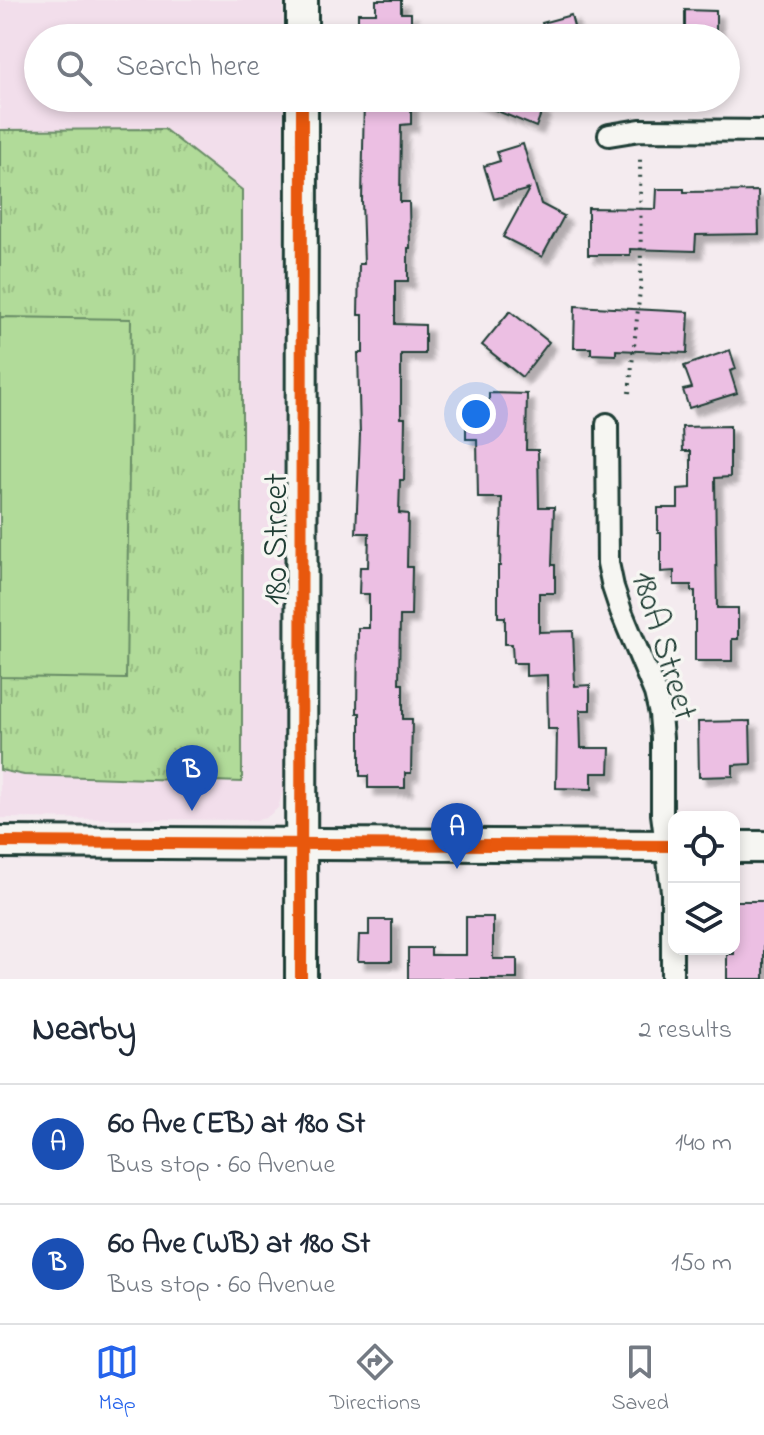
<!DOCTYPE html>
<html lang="en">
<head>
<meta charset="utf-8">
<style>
  :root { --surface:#fff; --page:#f6f6f7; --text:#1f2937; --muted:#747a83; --line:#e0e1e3; --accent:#2563eb }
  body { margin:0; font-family:"Indie Flower",sans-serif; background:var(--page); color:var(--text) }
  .controls { position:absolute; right:24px; bottom:24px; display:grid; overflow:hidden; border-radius:16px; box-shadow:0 4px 12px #0003 }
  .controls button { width:72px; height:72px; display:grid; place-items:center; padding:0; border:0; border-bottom:2px solid var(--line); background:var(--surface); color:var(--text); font:40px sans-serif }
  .you { position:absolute; left:476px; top:414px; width:28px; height:28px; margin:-20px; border:6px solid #fff; border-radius:50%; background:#1a73e8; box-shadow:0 0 0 12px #1a73e833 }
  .badge { display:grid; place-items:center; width:52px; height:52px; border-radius:50%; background:var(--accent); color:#fff; font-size:26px; font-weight:700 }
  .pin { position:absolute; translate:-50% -66px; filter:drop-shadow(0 2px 4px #0008) }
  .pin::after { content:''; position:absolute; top:42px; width:28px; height:24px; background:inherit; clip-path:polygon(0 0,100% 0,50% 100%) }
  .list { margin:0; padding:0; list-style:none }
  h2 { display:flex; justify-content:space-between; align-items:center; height:104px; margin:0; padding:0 32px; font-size:34px }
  h2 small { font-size:26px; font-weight:400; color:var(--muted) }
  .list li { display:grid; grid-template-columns:52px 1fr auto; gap:24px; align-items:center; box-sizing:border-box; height:120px; padding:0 32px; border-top:2px solid var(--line) }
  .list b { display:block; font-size:30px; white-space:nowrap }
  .list p { margin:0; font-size:26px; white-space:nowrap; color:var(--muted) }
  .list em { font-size:26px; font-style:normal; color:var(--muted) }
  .icon { flex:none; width:44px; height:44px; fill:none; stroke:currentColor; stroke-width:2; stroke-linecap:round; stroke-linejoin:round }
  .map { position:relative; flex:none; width:764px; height:979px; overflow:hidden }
  .search { position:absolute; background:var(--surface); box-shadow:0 4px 12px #0003; left:24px; right:24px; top:24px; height:88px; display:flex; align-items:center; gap:20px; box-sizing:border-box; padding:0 28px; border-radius:44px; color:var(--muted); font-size:30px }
  .sheet { height:344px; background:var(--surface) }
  nav { display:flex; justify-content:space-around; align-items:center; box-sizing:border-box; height:112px; border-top:2px solid var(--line); background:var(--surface); font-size:22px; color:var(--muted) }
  nav a { display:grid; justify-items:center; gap:4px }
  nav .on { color:var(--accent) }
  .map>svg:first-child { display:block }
  .built { fill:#f2deeb }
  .grass { fill:url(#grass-tufts); stroke:#688c66; stroke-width:2 }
  .pitch { fill:#b1db99; stroke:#688c66; stroke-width:2 }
  .building { fill:#ecbfe3; stroke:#1f3d34; stroke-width:2; filter:url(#shadow) }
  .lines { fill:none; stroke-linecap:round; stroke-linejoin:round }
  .street-casing { stroke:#1f3d34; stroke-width:26 }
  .secondary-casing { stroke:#1f3d34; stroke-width:36 }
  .path { stroke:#1f3d34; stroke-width:4; stroke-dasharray:2 6; stroke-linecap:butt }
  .street { stroke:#f6f6f2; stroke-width:20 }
  .secondary { stroke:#f6f6f2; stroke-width:30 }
  .cycleway-casing { stroke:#f6f6f2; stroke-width:17 }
  .cycleway { stroke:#e8590c; stroke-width:12 }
  .labels { text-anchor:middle; stroke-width:7; stroke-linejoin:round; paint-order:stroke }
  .street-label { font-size:34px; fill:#1f3d34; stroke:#f6f6f2 }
</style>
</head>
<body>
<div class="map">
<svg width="764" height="979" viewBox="0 0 764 979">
  <defs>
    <pattern id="grass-tufts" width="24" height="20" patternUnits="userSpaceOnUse" patternTransform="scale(2)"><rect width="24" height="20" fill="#b1db99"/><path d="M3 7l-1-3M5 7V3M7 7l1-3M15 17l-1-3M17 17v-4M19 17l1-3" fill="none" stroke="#98bd84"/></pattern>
    <filter id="shadow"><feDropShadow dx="7" dy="7" stdDeviation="2" flood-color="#0004"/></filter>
  </defs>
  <rect width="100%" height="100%" fill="#f4ebef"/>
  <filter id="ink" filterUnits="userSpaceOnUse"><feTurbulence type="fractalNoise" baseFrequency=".0125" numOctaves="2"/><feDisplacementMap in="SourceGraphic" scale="16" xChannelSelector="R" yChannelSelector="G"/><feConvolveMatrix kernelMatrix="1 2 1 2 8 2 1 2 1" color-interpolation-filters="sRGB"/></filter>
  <g filter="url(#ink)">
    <polygon class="built" points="0,0 283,0 283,38 38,38 38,98 283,98 283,791 278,808 266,818 256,820 0,818"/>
    <polygon class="grass" points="164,129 242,190 242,782 24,775 0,770 0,130"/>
    <polygon class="pitch" points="0,317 131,319 126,679 0,677"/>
    <g class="building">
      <polygon points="376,0 401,0 401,13 411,13 411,38 358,38 358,13 376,13"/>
      <polygon points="685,10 716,11 716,38 685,38"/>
      <polygon points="571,15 577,38 546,38 542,23"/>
      <polygon points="364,98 411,98 411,124 401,125 400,202 409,202 410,248 408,248 408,281 395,281 395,324 425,325 425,354 401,354 401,418 405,418 404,480 400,480 399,513 408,514 407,567 412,567 411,616 400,616 399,684 403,684 403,719 412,719 411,773 405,773 405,788 368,788 368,776 360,776 360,713 357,713 358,628 369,628 369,594 359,594 360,567 368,567 369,533 356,533 360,434 358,353 363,353 363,315 358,315 359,264 364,264 362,201"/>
      <polygon points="466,98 541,98 537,106 543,108 536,127"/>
      <polygon points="523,144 541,204 564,216 542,257 503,237 529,189 494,199 484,166 500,161 497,152"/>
      <polygon points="657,189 684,189 684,192 758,191 759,234 696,235 695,251 630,249 630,255 588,255 588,208 656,209"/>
      <polygon points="575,306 689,312 687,353 616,350 616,355 591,354 591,348 574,348"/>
      <polygon points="510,311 549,342 522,377 482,345"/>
      <polygon points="730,350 736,369 730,371 737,393 689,408 683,390 692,388 684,366"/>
      <polygon points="489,393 527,394 526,450 538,450 539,507 554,507 552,565 555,565 555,593 539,593 539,632 573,631 575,686 590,685 590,710 580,710 581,748 610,748 609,773 592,773 592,789 556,788 557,729 548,729 547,675 526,676 526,663 513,663 512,644 505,644 505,617 498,617 498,566 500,566 502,498 478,498 477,439 466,439 466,407 489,407"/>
      <polygon points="730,426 730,477 715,478 717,608 738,608 738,639 732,639 732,661 695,661 695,591 691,591 691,585 674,585 674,571 661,572 661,533 658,533 658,508 678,508 678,489 691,488 691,451 683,451 682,427"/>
      <polygon points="750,721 751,764 733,765 733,776 699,777 698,722"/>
      <polygon points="734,901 764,901 764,979 727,979 727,954 734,954"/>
      <polygon points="466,917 493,917 493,959 517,959 517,979 408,979 408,948 431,948 431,955 466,955"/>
      <polygon points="369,920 392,920 392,961 358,961 359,935 369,935"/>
    </g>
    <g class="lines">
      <defs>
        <g id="street">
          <polyline points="609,135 640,130 764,131"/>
          <polyline points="607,424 608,563 613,587 621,611 655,693 660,714 662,738 662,814 672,891 672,979"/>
        </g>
        <g id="secondary">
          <polyline points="302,38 302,0"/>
          <polyline points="0,842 674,846"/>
          <polyline points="734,847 764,847"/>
          <polyline points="301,979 302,98"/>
        </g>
      </defs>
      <use href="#street" class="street-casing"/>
      <use href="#secondary" class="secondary-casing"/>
      <polyline class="path" points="629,393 641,281 640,157"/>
      <use href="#street" class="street"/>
      <use href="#secondary" class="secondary"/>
      <defs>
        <g id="cycleway">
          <polyline points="0,842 674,846"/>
          <polyline points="301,979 302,98"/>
        </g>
      </defs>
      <use href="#cycleway" class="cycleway-casing"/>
      <use href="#cycleway" class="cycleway"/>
    </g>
  </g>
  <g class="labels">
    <g class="street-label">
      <text transform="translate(274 539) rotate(-90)" y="12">180 Street</text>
      <text transform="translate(666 645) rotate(73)" y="12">180A Street</text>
    </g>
  </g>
</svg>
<div class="controls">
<button><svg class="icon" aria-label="locate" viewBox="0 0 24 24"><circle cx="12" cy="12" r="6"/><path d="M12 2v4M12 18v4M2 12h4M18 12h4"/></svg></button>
<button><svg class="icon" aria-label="layers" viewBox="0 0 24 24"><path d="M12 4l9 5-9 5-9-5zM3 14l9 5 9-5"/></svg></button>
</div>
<div class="you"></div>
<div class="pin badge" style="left:457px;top:869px;background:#1a4fb4">A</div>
<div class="pin badge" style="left:192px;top:811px;background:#1a4fb4">B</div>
<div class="search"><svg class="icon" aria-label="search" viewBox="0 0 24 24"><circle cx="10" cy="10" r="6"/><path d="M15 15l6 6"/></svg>Search here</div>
</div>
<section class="sheet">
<h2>Nearby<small>2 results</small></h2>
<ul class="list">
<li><span class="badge" style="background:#1a4fb4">A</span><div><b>60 Ave (EB) at 180 St</b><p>Bus stop · 60 Avenue</p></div><em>140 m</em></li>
<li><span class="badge" style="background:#1a4fb4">B</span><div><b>60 Ave (WB) at 180 St</b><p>Bus stop · 60 Avenue</p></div><em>150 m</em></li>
</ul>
</section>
<nav>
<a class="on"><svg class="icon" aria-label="map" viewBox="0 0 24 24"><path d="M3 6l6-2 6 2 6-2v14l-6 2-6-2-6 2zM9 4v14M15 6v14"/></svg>Map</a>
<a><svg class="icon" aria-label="directions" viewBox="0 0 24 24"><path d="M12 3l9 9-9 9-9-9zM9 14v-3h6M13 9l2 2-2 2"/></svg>Directions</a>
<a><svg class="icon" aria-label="saved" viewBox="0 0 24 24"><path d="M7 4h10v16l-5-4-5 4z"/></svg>Saved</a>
</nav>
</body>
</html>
